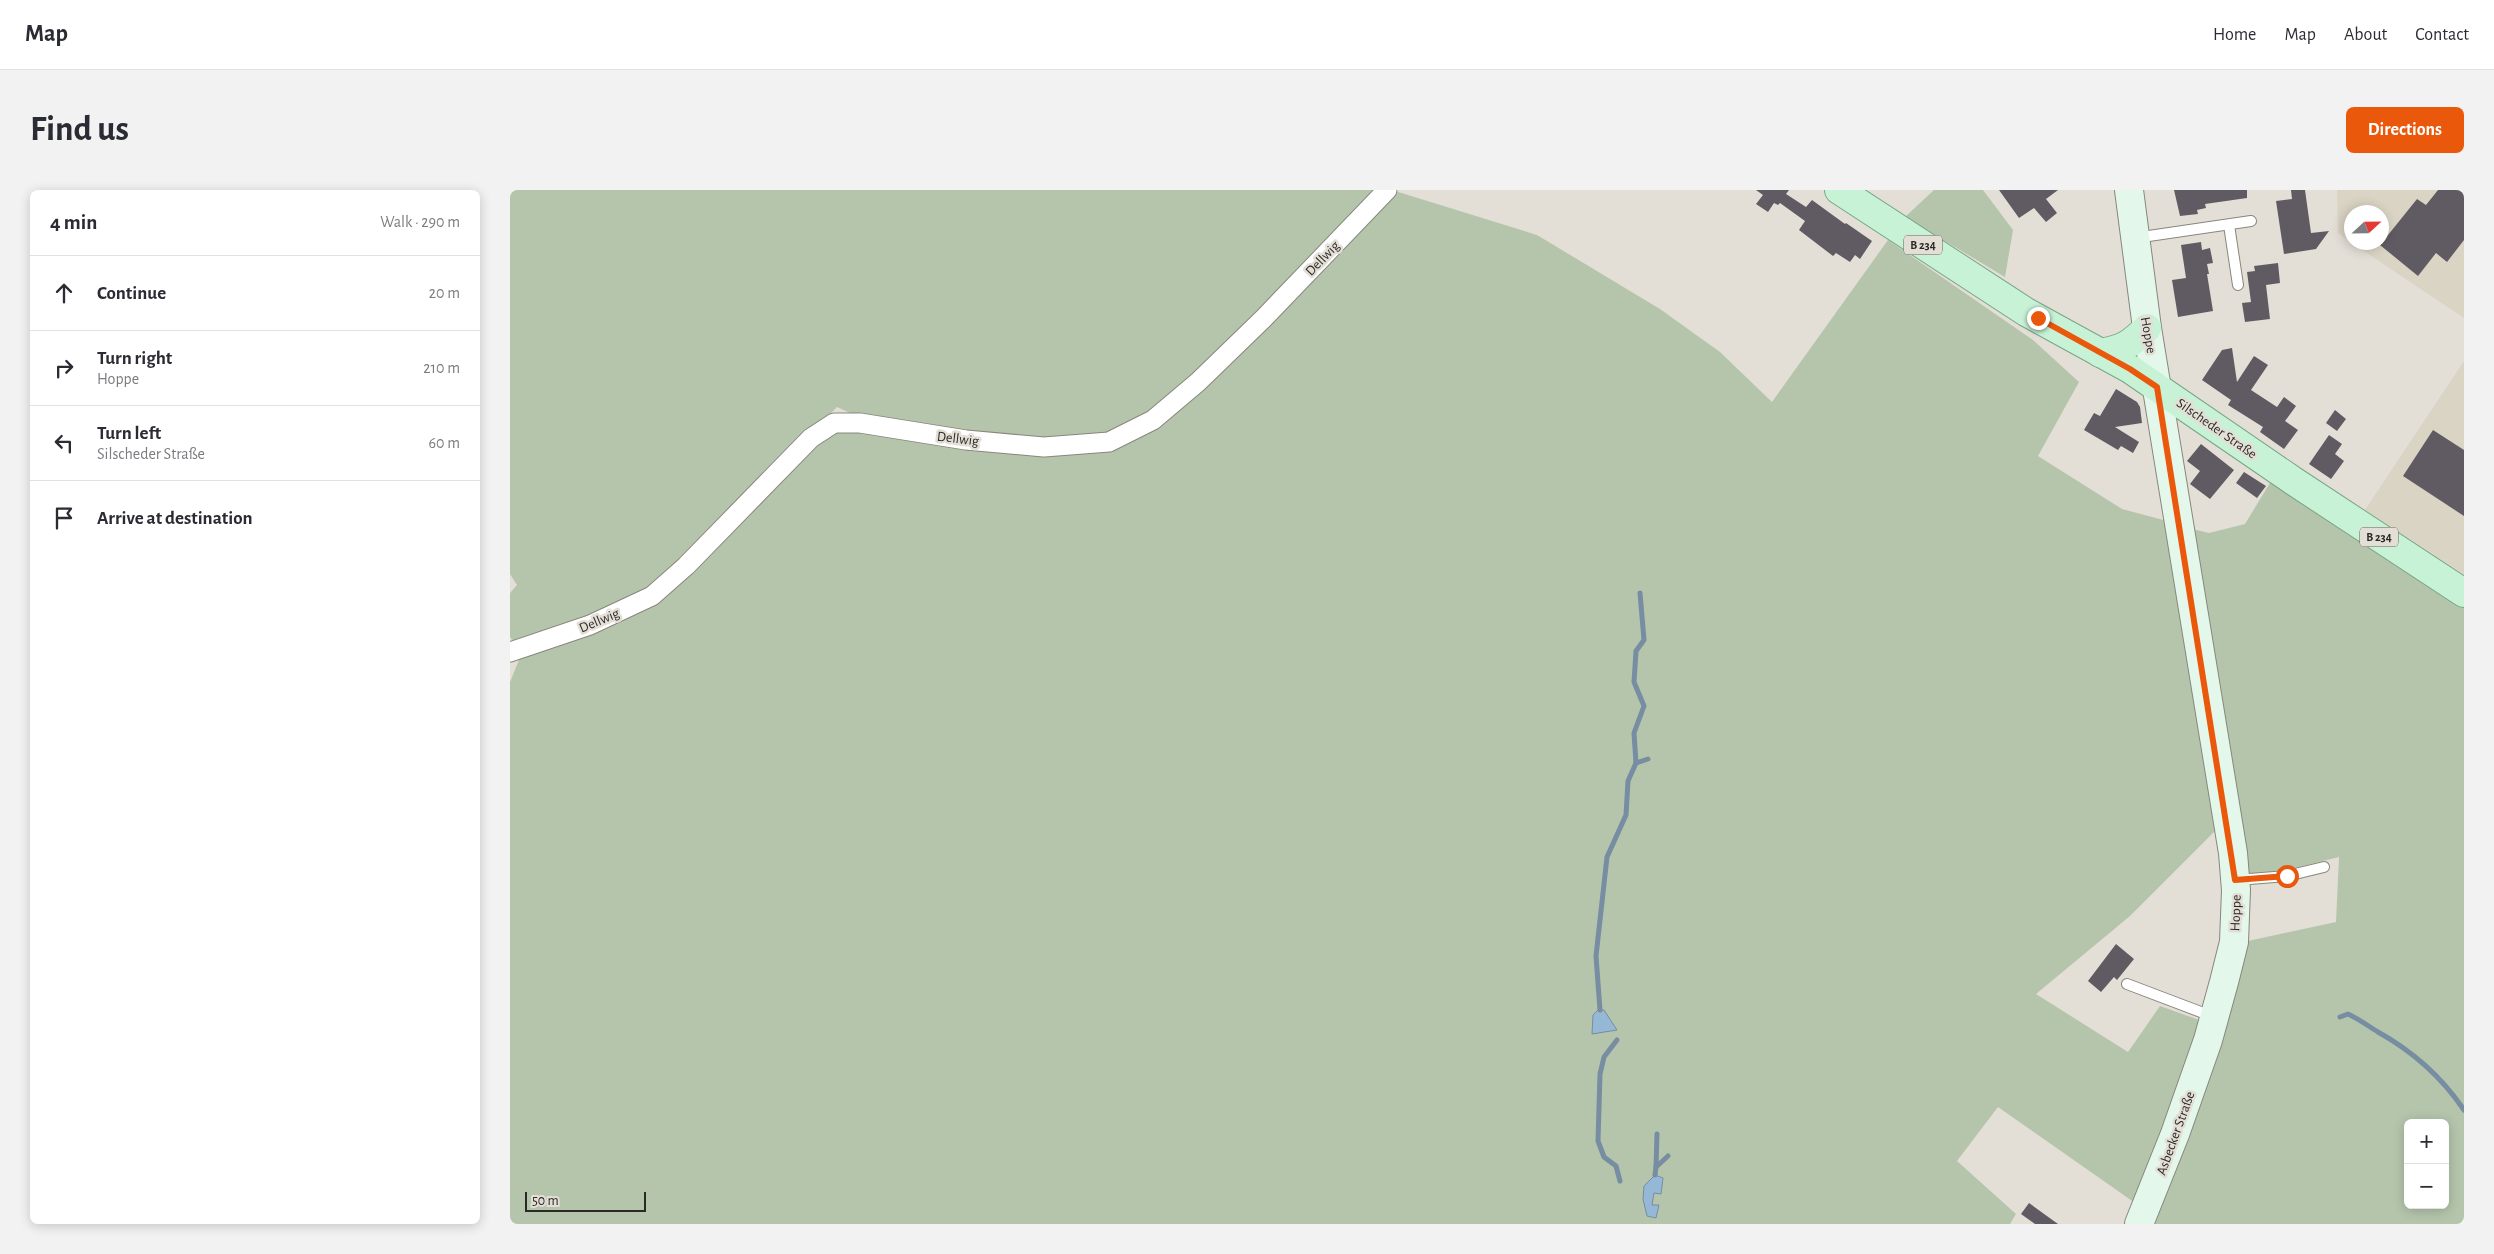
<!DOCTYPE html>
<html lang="en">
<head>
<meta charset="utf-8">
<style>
  :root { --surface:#fff; --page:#f2f2f3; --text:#2b2b33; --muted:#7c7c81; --line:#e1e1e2; --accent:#ea580c }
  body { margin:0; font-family:"Alegreya Sans",sans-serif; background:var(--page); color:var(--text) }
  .controls { position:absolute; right:15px; bottom:15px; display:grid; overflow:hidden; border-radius:8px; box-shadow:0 2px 12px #0003 }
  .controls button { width:45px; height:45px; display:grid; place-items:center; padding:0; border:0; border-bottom:1px solid var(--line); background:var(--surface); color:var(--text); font:25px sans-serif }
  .compass { position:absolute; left:1834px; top:15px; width:45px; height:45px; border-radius:50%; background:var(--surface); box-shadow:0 2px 12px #0003; rotate:68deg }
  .scale { position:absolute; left:15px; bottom:12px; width:121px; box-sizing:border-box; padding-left:5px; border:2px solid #2b2926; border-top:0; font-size:14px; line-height:18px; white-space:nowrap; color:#2b2926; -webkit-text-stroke:4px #e3dfd6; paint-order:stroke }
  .stop { position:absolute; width:15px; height:15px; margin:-11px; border:4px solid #ea580c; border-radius:50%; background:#fff }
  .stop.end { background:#ea580c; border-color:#fff; box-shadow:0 1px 5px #0008 }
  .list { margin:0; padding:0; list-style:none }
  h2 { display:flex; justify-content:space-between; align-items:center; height:65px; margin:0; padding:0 20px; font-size:21px }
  h2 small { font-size:16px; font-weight:400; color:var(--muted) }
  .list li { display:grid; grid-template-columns:32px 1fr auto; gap:15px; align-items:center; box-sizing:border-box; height:75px; padding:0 20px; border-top:1px solid var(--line) }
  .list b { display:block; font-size:19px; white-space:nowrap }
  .list p { margin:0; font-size:16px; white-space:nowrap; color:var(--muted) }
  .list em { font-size:16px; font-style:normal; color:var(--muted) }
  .icon { flex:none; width:28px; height:28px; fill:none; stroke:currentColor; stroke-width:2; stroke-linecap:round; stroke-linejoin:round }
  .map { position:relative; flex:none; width:1954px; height:1034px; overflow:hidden; border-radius:8px }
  header { display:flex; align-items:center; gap:30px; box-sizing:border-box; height:70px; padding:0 25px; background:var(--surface); border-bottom:1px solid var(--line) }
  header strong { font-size:24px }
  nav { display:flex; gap:28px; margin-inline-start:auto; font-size:18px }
  .intro { display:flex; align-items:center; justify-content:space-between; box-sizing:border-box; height:120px; padding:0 30px }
  h1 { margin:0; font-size:35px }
  .button { padding:12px 22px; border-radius:8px; background:var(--accent); color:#fff; font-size:18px; font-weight:700 }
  main { display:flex; gap:30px; padding:0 30px }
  aside { flex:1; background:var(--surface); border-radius:8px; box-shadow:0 2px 12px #0003 }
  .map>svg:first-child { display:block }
  .built { fill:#dad4c4 }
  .green { fill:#b5c5ac; fill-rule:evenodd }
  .water { fill:#96b8d7; stroke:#768da2 }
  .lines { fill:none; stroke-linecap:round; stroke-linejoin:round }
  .stream { stroke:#768da2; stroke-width:5 }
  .building { fill:#605b62 }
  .lane-casing { stroke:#89867d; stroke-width:12 }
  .street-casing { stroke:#89867d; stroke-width:21 }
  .secondary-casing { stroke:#89867d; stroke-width:30 }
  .primary-casing { stroke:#78a686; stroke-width:30 }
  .lane { stroke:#fff; stroke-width:10 }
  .street { stroke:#fff; stroke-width:19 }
  .secondary { stroke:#e3f8ea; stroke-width:28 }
  .primary { stroke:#c7f2d6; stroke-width:28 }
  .route { stroke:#ea580c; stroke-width:6 }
  .labels { text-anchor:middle; stroke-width:5; stroke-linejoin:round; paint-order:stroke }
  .shield { fill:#e3dfd6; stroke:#62605b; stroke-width:1 }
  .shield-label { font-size:12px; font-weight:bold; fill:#2b2926 }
  .street-label { font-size:14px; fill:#2b2926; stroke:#e3dfd6 }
</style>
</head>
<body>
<header>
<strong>Map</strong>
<nav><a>Home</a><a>Map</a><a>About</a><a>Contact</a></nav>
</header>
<div class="intro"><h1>Find us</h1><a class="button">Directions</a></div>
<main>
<aside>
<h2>4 min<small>Walk · 290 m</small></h2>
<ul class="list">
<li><svg class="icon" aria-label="ahead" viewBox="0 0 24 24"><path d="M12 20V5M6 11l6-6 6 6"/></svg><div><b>Continue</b></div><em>20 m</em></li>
<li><svg class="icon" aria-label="right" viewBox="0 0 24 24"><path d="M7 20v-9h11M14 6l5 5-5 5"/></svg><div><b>Turn right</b><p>Hoppe</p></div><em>210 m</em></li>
<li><svg class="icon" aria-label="left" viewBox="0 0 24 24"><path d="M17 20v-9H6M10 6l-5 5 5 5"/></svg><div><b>Turn left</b><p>Silscheder Straße</p></div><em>60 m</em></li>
<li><svg class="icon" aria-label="arrive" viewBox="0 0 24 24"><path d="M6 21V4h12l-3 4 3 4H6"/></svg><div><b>Arrive at destination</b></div></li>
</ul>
</aside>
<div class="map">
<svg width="1954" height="1034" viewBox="0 0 1954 1034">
  <rect width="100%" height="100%" fill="#e3dfd6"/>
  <g class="built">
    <polygon points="1827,0 1954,0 1954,128 1842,53 1872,52 1872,22 1842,22 1841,52 1828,43"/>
    <polygon points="1954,171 1954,384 1855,320"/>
  </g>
  <g class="green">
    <path d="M0 0H872L789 85 799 89 885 1 1027 45 1150 119 1210 162 1262 212 1378 50 1523 150 1569 192 1528 266 1612 319 1657 331 1706 640 1620 726 1526 804 1618 862 1650 816 1692 831 1625 1013 1488 917 1447 971 1506 1024 1500 1034H0V492L11 465 106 430 154 405 303 251C343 225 340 239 381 242L327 217 172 375 138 405 102 423 7 456 0 447V403L7 395 0 384Z"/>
    <polygon points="1424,0 1473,0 1503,40 1495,87 1395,27"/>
    <path d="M1763 288 1954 416V1034H1637L1738 751 1826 732 1829 667 1764 683H1738L1712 506 1682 339 1699 343 1735 334ZM1898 933H1935V1015H1898Z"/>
  </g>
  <g class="water">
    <polygon points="1088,820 1094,820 1107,840 1082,844 1083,825"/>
    <polygon points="1145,985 1153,988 1151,1004 1144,1003 1142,1015 1149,1015 1146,1028 1137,1026 1133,1009 1134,996"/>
  </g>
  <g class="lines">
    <g class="stream">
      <polyline points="1126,573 1138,569"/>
      <polyline points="1090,820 1086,766 1097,667 1116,625 1118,591 1126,573 1124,543 1134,516 1124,492 1126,461 1134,450 1130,403"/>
      <path d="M1830 827 1838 824C1849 829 1858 836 1868 842 1904 862 1931 886 1954 920"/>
      <polyline points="1107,850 1094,867 1090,884 1088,951 1094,967 1106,976 1110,991"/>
      <polyline points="1146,977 1147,944"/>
      <polyline points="1145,985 1146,977 1158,966"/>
    </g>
  </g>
  <g class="building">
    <polygon points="1246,0 1279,0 1276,4 1296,17 1302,10 1335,34 1336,33 1362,51 1350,69 1345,65 1340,72 1326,63 1323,66 1289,40 1295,31 1270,13 1268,15 1264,13 1258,22 1246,14 1253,5"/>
    <polygon points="1489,0 1548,0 1536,9 1547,23 1536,32 1524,18 1509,28"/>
    <polygon points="1664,0 1737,0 1737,8 1695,14 1696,18 1687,20 1688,24 1670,26"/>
    <polygon points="1781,0 1795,0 1801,43 1819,41 1806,59 1774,64 1766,11 1782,9"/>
    <polygon points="1928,0 1954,0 1954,50 1937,72 1926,63 1908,86 1870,55 1907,9 1916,15"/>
    <polygon points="1691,52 1692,60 1700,58 1703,73 1697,74 1699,84 1697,84 1703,121 1668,127 1662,90 1676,88 1671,55"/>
    <polygon points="1768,73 1770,93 1756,95 1760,129 1735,132 1732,113 1741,112 1737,82 1745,81 1744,76"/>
    <polygon points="1722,158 1727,192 1744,166 1758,175 1741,200 1767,217 1774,207 1786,216 1775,231 1788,240 1774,259 1750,242 1753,237 1718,215 1721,210 1692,190 1712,160"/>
    <polygon points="1606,199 1627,212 1630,217 1632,233 1605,237 1629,252 1623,263 1611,256 1608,260 1574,240 1584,223 1590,226"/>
    <polygon points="1825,220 1836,229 1827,241 1816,233"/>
    <polygon points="1923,240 1954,260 1954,326 1893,286"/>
    <polygon points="1819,245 1832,254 1825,264 1834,271 1821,289 1799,274"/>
    <polygon points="1691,254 1724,280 1700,309 1680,294 1690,281 1677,271"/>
    <polygon points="1734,282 1756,296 1747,308 1726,293"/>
    <polygon points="1606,754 1624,769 1607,790 1604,787 1591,802 1578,791"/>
    <polygon points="1519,1013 1548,1034 1525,1034 1511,1024"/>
  </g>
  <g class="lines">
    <defs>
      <g id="lane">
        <polyline points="1719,35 1728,95"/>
        <polyline points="1625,48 1741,31"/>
        <polyline points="1727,690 1777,686 1814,677"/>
        <polyline points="1617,794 1704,827"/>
      </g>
      <polyline id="street" points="0,462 80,435 142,406 176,376 301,248 324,233 350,233 456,250 534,257 599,252 643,230 688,192 754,128 877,0"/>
      <polyline id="secondary" points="1619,0 1637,138 1723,663 1726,700 1724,752 1714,792 1698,850 1665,944 1629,1034"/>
      <g id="primary">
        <polyline points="1329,0 1516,122 1620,179 1785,292 1954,403"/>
        <path d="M1590 163C1613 159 1620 155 1637 138"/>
      </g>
    </defs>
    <use href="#lane" class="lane-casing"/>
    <use href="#street" class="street-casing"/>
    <use href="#secondary" class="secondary-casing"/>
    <use href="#primary" class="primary-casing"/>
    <use href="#lane" class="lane"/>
    <use href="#street" class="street"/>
    <use href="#secondary" class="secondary"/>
    <use href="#primary" class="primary"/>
  </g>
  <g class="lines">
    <polyline class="route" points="1528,128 1620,179 1647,197 1725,690 1777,686"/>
  </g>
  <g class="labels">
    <g class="shield">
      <rect x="1394" y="45.5" width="38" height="19" rx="4"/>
      <rect x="1850" y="337.5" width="38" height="19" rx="4"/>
    </g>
    <g class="shield-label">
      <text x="1413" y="59">B 234</text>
      <text x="1869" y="351">B 234</text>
    </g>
    <g class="street-label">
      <text transform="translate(812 68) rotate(-46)" y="5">Dellwig</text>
      <text transform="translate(1639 145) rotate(80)" y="5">Hoppe</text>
      <text transform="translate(1707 238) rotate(35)" y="5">Silscheder Straße</text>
      <text transform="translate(448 248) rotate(7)" y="5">Dellwig</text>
      <text transform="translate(89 430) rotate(-23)" y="5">Dellwig</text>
      <text transform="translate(1725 723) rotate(-88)" y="5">Hoppe</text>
      <text transform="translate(1665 943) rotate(-70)" y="5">Asbecker Straße</text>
    </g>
  </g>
</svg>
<div class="controls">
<button>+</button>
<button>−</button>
</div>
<svg class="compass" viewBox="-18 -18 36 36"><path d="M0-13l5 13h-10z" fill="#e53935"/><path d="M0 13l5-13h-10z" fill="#7c7c81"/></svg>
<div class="scale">50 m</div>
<div class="stop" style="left:1777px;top:686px"></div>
<div class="stop end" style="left:1528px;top:128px"></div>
</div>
</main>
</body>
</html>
